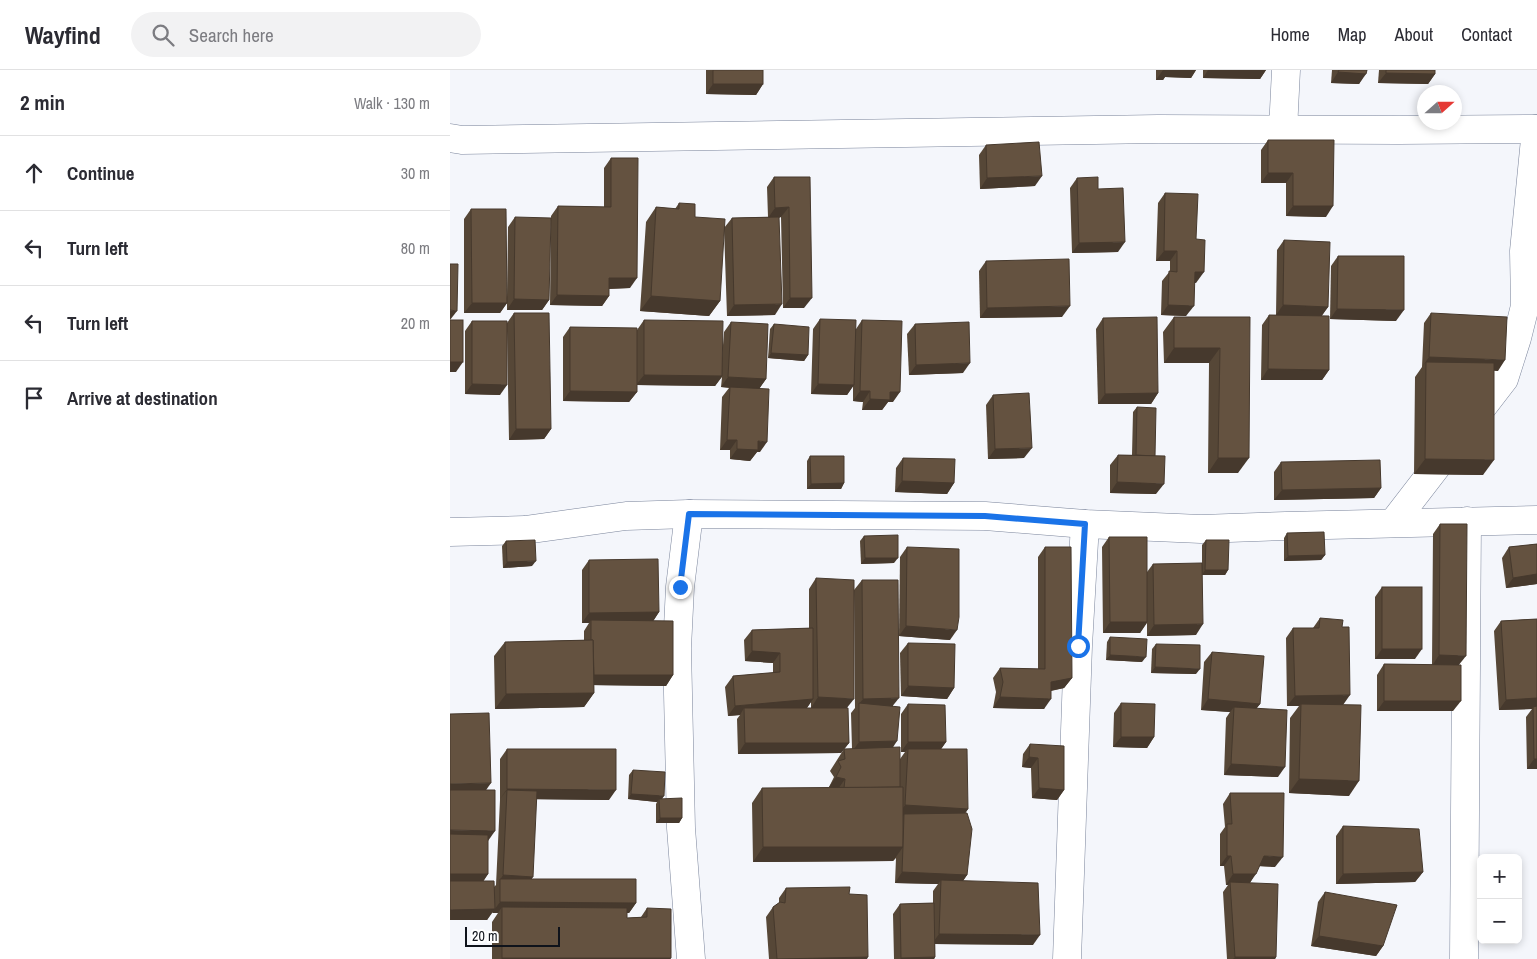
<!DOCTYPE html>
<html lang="en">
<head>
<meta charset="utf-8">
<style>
  :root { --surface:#fff; --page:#f2f2f3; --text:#2b2b33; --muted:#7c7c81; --line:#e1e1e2 }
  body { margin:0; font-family:"Archivo Narrow",sans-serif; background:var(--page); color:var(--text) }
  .controls { position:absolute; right:15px; bottom:15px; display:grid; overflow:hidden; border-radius:8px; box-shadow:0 2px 8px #0003 }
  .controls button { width:45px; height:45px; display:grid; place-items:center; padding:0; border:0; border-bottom:1px solid var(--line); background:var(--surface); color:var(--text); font:25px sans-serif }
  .compass { position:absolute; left:967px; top:15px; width:45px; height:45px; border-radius:50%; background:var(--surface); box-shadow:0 2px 8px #0003; rotate:69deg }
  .scale { position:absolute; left:15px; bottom:12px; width:95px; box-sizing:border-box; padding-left:5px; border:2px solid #0f131b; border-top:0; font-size:14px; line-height:18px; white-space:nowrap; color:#0f131b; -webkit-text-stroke:4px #fff; paint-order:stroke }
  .stop { position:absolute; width:15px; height:15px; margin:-11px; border:4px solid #1a73e8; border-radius:50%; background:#fff }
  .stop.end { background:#1a73e8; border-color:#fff; box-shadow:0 1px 5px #0008 }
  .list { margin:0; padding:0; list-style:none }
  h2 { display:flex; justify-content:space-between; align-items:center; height:65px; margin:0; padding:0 20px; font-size:21px }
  h2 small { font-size:16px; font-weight:400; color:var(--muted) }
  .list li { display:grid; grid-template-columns:32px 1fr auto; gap:15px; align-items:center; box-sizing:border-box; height:75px; padding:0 20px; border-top:1px solid var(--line) }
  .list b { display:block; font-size:19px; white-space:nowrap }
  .list em { font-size:16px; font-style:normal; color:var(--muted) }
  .icon { flex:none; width:28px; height:28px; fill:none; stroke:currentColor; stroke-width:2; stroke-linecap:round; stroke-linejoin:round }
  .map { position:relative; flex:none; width:1087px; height:889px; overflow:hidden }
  header { display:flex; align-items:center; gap:30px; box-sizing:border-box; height:70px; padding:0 25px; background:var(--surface); border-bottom:1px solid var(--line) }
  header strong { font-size:24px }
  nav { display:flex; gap:28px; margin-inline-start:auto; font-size:18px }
  .search { width:350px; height:45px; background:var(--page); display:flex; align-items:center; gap:12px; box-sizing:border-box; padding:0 18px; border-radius:28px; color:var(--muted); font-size:19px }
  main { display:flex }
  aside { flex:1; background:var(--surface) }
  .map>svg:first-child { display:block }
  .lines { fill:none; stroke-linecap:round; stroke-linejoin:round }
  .street-casing { stroke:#7a849b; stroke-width:29 }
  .street { stroke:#fff; stroke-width:28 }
  .wall { fill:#564737; fill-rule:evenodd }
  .shaded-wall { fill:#46392d }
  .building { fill:#645240; stroke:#46392d }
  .route { stroke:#1a73e8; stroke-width:6 }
</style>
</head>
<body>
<header>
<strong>Wayfind</strong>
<div class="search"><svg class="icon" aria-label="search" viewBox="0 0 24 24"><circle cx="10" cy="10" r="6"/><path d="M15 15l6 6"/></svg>Search here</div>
<nav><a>Home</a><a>Map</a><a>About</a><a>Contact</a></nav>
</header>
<main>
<aside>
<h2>2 min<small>Walk · 130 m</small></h2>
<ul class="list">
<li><svg class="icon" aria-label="ahead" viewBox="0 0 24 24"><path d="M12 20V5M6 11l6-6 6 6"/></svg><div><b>Continue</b></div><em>30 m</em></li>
<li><svg class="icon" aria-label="left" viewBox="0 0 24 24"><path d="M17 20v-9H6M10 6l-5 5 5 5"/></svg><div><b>Turn left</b></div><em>80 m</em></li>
<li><svg class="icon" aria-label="left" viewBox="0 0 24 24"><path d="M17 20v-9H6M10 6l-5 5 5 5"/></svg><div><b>Turn left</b></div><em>20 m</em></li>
<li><svg class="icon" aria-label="arrive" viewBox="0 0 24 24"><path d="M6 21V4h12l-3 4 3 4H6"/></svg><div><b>Arrive at destination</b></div></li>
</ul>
</aside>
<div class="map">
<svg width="1087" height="889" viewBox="0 0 1087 889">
  <rect width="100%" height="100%" fill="#f4f6fb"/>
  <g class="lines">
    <defs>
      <g id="street">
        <polyline points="833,60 836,0"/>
        <polyline points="0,68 12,70 708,59 949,60 1087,59"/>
        <polyline points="239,444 230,517 227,578 231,758 241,889"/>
        <polyline points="943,453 1054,309 1067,268 1075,236 1074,181 1086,59"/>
        <polyline points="0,462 75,460 176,446 239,444 535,446 635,454 751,459 836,456 1087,450"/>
        <polyline points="617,889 628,576 635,454"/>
        <polyline points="1014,889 1017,451"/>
      </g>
    </defs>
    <use href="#street" class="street-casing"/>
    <use href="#street" class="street"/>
  </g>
  <g class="wall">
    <polygon points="256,0 313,0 313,14 306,25 256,24"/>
    <polygon points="706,0 746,0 741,8 715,7 713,10 706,10"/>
    <polygon points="753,0 816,0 810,9 753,8"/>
    <polygon points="882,0 917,0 909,14 881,13"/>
    <polygon points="929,0 985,0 985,4 978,14 928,13"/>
    <polygon points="818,70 876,147 836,146 836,113 811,113 811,80"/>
    <polygon points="536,75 585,116 530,119 529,85"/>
    <polygon points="161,88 180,218 159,219 159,226 152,236 100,235 101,146 108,136 154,137 154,98"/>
    <polygon points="324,107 360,107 354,238 333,238 331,147 329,148 325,245 277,246 274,158 282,148 318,147 317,117"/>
    <polygon points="627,108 668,182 622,183 620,118"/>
    <polygon points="715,123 746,169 746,213 745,212 736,246 711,245 712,211 720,201 720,191 706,191 708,133"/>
    <polygon points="229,133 245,147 270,231 259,246 190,241 196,152 206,137 225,139"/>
    <polygon points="21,139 57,228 58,157 65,147 99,230 92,240 57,240 57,233 50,243 14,243 14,149"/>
    <polygon points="834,170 878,237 872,245 879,300 872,310 811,310 812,255 819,245 826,245 827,180"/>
    <polygon points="888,186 946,251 880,249 881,196"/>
    <polygon points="536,191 612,247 530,248 529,201"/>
    <polygon points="64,243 101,359 94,369 59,370 57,261 50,325 15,324 15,261 22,251 57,253"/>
    <polygon points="981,243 1048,301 1044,300 1033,405 964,404 965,307 972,297 974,253"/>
    <polygon points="724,247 800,247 788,403 758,403 759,293 714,293 713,262"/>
    <polygon points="653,248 708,323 701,334 648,334 646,259"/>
    <polygon points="370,249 406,259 412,250 443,332 438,332 432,340 412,340 413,332 403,331 403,316 397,325 361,324 363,259"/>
    <polygon points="194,250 272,288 274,262 281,252 316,309 309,319 310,382 307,382 300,391 280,389 280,380 270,380 272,327 279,318 271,317 272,307 265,316 187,315 187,322 179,332 113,331 113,267 120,257 187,260"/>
    <polygon points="324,254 358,285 354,291 318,288 320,259"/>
    <polygon points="465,254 513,303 459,305 457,264"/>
    <polygon points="543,325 574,388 538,389 536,335"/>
    <polygon points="687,337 705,386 706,424 660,423 660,395 668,385 682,385 683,342"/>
    <polygon points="360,386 394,413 391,419 357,419 357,391"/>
    <polygon points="453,388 504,413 497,424 445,422 446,398"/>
    <polygon points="831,392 931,418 924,428 824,430 824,402"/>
    <polygon points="990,454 1009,595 1003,641 927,641 927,605 934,594 982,595 983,464"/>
    <polygon points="837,463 875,485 871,490 834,491 834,468"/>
    <polygon points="414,466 444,493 411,494 410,471"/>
    <polygon points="659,467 697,502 703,494 752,501 752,475 756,470 778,500 775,505 752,505 746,565 697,566 697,553 690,563 653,563 652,477"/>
    <polygon points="56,471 82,496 53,498 52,476"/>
    <polygon points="1087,474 1087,514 1056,518 1052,488 1059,477"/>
    <polygon points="457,477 500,570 449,566 450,487"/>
    <polygon points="595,477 622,608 614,618 601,621 594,639 543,638 546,622 543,608 550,598 588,599 588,487"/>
    <polygon points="139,490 209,542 203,551 223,605 216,616 144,615 144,623 134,637 45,639 44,586 55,572 134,570 134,561 139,553 132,553 132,500"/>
    <path d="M366 508 397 638 399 673 391 683 288 684 287 649 290 645 278 646 275 617 283 606 323 603V593L295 591 294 570 302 560 359 558V519ZM361 632V638H369H357Z"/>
    <polygon points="412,510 443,636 443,677 450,689 455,682 451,682 451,644 458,634 496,672 491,679 518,739 515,743 517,805 513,811 583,875 485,874 485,887 484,889 444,889 443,844 450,834 483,833 483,821 488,814 445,813 446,788 443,791 303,792 302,733 312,718 381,718 379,717 384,707 380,701 394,679 402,679 401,643 405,638 404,520"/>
    <polygon points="932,517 965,589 925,589 925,527"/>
    <polygon points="870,548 892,557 893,635 899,726 839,723 840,648 849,636 837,636 836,568 843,558 863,558"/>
    <polygon points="1087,549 1087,699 1077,699 1076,647 1082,639 1049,640 1044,561 1051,551"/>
    <polygon points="660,567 692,592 656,590 657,572"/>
    <polygon points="458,573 504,618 497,629 451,626 450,583"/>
    <polygon points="706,574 746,604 701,603 702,579"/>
    <polygon points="762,582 810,634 806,639 828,707 774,705 776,648 780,642 751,640 754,592"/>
    <polygon points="671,633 704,667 697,678 663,677 664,643"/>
    <polygon points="580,674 614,720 607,730 582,728 581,698 572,697 573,684"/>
    <polygon points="57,679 159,730 86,729 82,809 186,833 179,843 177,843 177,848 191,847 197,838 221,888 220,889 42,889 42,852 48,843 42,842 37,850 0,850 36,720 38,771 38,804 33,811 44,817 46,815 50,730 50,689"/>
    <polygon points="183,700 232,748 229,753 206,753 206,734 207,732 178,729 179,705"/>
    <polygon points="780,723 825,797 809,796 800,813 826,887 825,889 777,889 773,822 778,815 776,815 774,796 770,796 770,764 775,757 773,734"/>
    <polygon points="893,756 973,802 965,812 886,814 886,766"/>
    <polygon points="336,818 399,824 417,889 319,889 316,847 323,837 329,833 329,828"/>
    <polygon points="875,822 933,876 926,886 861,876 868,832"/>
  </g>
  <g class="shaded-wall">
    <polygon points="713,0 746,0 741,8 715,7 713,10 706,10"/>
    <polygon points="758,0 816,0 810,9 753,8"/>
    <polygon points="888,2 916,4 909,14 881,13"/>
    <polygon points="936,3 985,4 978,14 928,13"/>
    <polygon points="263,14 313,14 306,25 256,24"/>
    <polygon points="818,103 843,103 836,113 811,113"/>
    <polygon points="592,106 585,116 530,119 537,108"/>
    <polygon points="843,136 883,136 876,147 836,146"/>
    <polygon points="339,137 331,147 318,148 325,138"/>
    <polygon points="675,172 668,182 622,183 629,173"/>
    <polygon points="714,181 727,181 720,191 706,191"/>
    <polygon points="745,202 754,202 746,213 738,212"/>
    <polygon points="159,208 187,208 180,218 152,219"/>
    <polygon points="107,225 159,226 152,236 100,235"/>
    <polygon points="201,226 270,231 259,246 190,241"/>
    <polygon points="340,228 362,228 354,238 333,238"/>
    <polygon points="64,229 99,230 92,240 57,240"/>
    <polygon points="22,233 57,233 50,243 14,243"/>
    <polygon points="332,234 325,245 277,246 284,235"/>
    <polygon points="718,235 744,236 736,246 711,245"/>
    <polygon points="833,235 878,237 871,247 826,245"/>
    <polygon points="620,236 612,247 530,248 537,238"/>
    <polygon points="887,239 954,240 946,251 880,249"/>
    <polygon points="0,240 7,241 0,250"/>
    <polygon points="724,278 770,278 759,293 714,293"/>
    <polygon points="321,283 358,285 354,291 318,288"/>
    <polygon points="979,287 1055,290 1048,301 976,297 976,292 972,297"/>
    <polygon points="0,292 13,292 6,302 0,302"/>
    <polygon points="520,293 513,303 459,305 466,295"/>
    <polygon points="818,299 879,300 872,310 811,310"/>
    <polygon points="194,305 272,306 265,316 186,315"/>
    <polygon points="278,307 316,309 309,319 271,317"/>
    <polygon points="22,314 57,315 50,325 15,324"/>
    <polygon points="368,314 404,315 397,325 361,324"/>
    <polygon points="120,321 187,322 179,332 113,331"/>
    <polygon points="410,321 420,321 413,332 403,331"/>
    <polygon points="440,322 450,322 443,332 438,332 432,340 412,340 420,329"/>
    <polygon points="708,323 701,334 648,334 655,324"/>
    <polygon points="66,359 101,359 94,369 59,370"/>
    <polygon points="277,370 287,370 280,380 270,380"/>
    <polygon points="308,371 317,372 310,382 307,382 300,391 280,389 287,379"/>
    <polygon points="582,378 574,388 538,389 545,379"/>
    <polygon points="768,388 799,388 788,403 758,403"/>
    <polygon points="975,389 1044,390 1033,405 964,404"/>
    <polygon points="452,411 504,413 497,424 445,422"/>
    <polygon points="667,412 714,414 706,424 660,423"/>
    <polygon points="394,413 391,419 357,419 361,414"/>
    <polygon points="931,418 924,428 824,430 832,420"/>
    <polygon points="875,485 871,490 834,491 838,486"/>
    <polygon points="415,488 448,488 444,493 411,494"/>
    <polygon points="86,491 82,496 53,498 57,492"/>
    <polygon points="755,500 778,500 775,505 752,505"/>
    <polygon points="1087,504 1087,514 1056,518 1063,508"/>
    <polygon points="209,542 202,553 141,550 139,553 132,553 139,543"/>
    <polygon points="660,552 697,552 690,563 653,563"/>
    <polygon points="753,554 746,565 697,566 704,555"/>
    <polygon points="456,556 507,560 500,570 449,566"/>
    <polygon points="932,579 972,579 965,589 925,589"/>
    <polygon points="302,581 330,583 323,593 295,591"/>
    <polygon points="660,585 696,587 692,592 656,590"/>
    <polygon points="989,585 1016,586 1008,596 982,596"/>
    <polygon points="705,597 750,599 746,604 701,603"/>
    <polygon points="141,605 223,605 216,616 134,615"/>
    <polygon points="622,608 614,618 594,622 601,612"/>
    <polygon points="458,616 504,618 497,629 451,626"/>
    <polygon points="144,623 134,637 45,639 56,624"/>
    <polygon points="900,625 893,635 851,634 849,636 837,636 845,626"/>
    <polygon points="368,627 404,629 396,639 361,638"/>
    <polygon points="550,627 601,629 594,639 543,638"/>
    <polygon points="449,628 441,638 409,634 413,629"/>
    <polygon points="1087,628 1087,638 1083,637 1082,639 1049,640 1056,630"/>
    <polygon points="363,629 356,639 294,638 290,645 278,646 285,636"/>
    <polygon points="758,629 810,634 802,644 784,637 780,642 751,640"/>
    <polygon points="934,631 1011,631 1003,641 927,641"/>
    <polygon points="671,667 704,667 697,678 663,677"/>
    <polygon points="447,671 440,682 402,682 409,672"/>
    <polygon points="458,672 496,672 489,682 458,679 455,682 451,682"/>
    <polygon points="295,673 399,673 391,683 288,684"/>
    <polygon points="579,687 588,688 581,698 572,697"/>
    <polygon points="1084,689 1087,689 1087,699 1077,699"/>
    <polygon points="781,694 835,697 828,707 774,705"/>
    <polygon points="386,707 395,709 388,719 379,717"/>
    <polygon points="849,709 909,711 899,726 839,723"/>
    <polygon points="41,713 34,723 0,724 0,714"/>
    <polygon points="589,718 614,720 607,730 582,728"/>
    <polygon points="57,719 166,720 159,730 56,729 57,720 50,729"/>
    <polygon points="181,724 214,726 210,732 209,729 207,732 178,729"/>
    <polygon points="455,735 518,739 511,750 448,745"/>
    <polygon points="210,748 232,748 229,753 206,753"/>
    <polygon points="0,760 45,761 38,771 0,771"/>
    <polygon points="313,777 453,777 443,791 303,792"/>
    <polygon points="777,786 781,786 774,796 770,796"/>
    <polygon points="814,786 833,787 825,797 807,796"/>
    <polygon points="452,802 517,805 510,815 491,810 488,814 445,813"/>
    <polygon points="973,802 965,812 886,814 893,804"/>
    <polygon points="0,804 38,804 31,815 0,815"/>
    <polygon points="783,804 806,804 799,814 780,812 778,815 776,815"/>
    <polygon points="53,805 83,807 75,818 50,810"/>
    <polygon points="50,832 186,833 179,843 52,843 52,837 48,843 42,843"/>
    <polygon points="45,839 37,850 0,850 0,840"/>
    <polygon points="489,864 590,865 583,875 482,874"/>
    <polygon points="869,866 933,876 926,886 861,876"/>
    <polygon points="418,887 417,889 327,889"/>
    <polygon points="485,887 484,889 450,889 451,888"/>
    <polygon points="785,887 826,887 825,889 783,889"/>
    <polygon points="52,888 221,888 220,889 51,889"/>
  </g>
  <g class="building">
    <rect x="263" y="0" width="50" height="14"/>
    <polygon points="889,0 917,0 916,4 888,2"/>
    <polygon points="936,0 985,0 985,4 936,3"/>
    <polygon points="818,70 884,70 883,136 843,136 843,103 818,103"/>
    <polygon points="589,72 592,106 537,108 536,75"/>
    <polygon points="161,88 188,88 187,208 159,208 159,226 107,225 108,136 161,137"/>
    <polygon points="324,107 360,107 362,228 340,228 339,137 325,138"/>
    <polygon points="648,107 648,119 673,118 675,172 629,173 627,108"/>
    <polygon points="715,123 748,124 746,169 755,170 754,202 745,202 744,236 718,235 719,201 727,202 727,181 714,181"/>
    <polygon points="229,133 245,134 245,147 275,149 270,231 201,226 206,137 229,139"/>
    <polygon points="21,139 56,139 57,233 22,233"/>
    <polygon points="65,147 101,148 99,230 64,229"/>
    <polygon points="329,147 332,234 284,235 282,148"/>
    <polygon points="834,170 880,172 878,237 833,235"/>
    <polygon points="888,186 954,186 954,240 887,239"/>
    <polygon points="619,189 620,236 537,238 536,191"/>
    <polygon points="0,194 8,194 7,241 0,240"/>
    <polygon points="64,243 99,243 101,359 66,359"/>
    <polygon points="981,243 1057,247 1055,290 979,287"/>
    <polygon points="819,245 879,246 879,300 818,299"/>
    <polygon points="707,247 708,323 655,324 653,248"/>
    <polygon points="724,247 800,247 799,388 768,388 770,278 724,278"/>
    <polygon points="370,249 406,250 404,315 368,314"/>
    <rect x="0" y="250" width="13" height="42"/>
    <polygon points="194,250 273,251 272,306 194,305"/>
    <polygon points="412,250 452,251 450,322 440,322 440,330 420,329 420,321 410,321"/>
    <polygon points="22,251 57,251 57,315 22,314"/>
    <polygon points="281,252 318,254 316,309 278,307"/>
    <polygon points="519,252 520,293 466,295 465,254"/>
    <polygon points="324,254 359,257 358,285 321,283"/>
    <polygon points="120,257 187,258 187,322 120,321"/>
    <polygon points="976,292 1044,293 1044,390 975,389"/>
    <polygon points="280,317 319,319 317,372 308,371 308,380 287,379 287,370 277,370"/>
    <polygon points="579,323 582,378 545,379 543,325"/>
    <polygon points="687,337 706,338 705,386 686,385"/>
    <polygon points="668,385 715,386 714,414 667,412"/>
    <polygon points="360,386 394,386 394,413 361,414"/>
    <polygon points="453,388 505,389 504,413 452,411"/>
    <polygon points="930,390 931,418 832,420 831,392"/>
    <polygon points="990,454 1017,454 1016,586 989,585"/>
    <polygon points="874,462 875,485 838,486 837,463"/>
    <polygon points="448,465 448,488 415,488 414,466"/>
    <polygon points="659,467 697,467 697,552 660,552"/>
    <polygon points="85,470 86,491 57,492 56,471"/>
    <polygon points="756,470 779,470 778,500 755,500"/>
    <polygon points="1087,474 1087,504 1063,508 1059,477"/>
    <polygon points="457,477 509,479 509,547 507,560 456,556"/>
    <polygon points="595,477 621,477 622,608 601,612 601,629 550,627 553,612 550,598 595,599"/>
    <polygon points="208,489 209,542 139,543 139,490"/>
    <polygon points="752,493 753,554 704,555 703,494"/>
    <polygon points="366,508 404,510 404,629 368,627"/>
    <polygon points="412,510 448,510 449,628 413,629"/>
    <rect x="932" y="517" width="40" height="62"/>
    <polygon points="870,548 893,550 892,557 899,557 900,625 845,626 843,558 869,558"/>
    <polygon points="1087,549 1087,628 1056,630 1051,551"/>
    <polygon points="141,550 223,551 223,605 144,605 143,570 141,570"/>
    <polygon points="363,558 363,629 285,636 283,606 330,602 330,583 302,581 302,560"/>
    <polygon points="660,567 697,569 696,587 660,585"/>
    <polygon points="143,570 144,623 56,624 55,572"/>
    <polygon points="458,573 505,574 504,618 458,616"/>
    <polygon points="706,574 750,575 750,599 705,597"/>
    <polygon points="762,582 814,586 810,634 758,629"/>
    <polygon points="934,594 1011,595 1011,631 934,631"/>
    <polygon points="409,633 450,637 447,671 409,672"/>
    <polygon points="671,633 705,634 704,667 671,667"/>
    <polygon points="458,634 495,635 496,672 458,672"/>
    <polygon points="851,634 911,635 909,711 849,709"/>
    <polygon points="1087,636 1087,689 1084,689 1083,637"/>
    <polygon points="784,637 837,640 835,697 781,694"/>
    <polygon points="294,638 398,638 399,673 295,673"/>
    <polygon points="39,643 41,713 0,714 0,644"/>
    <polygon points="580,674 614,676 614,720 589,718 588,688 579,687"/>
    <polygon points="450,677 450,717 394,718 395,709 386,707 391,697 388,691 395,689 394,679"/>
    <polygon points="57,679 166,679 166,720 57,719"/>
    <polygon points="458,679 517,679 518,739 455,735"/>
    <polygon points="183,700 215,702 214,726 181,724"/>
    <polygon points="453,717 453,777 313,777 312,718"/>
    <polygon points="0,720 45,720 45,761 0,760"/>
    <polygon points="57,720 87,721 83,807 53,805"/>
    <polygon points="780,723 834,723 833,787 814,786 806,804 783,804 781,786 777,786 777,754 782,754"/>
    <polygon points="232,728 232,748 210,748 209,729"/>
    <polygon points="517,743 522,759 517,805 452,802 453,777 454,744"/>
    <polygon points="893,756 969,759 973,802 893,804"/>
    <polygon points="0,764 38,765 38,804 0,804"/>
    <polygon points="50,809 186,809 186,833 50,832"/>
    <polygon points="491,810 588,813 590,865 489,864"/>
    <polygon points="0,811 44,811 45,839 0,840"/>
    <polygon points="780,812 828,814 826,887 785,887"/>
    <polygon points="400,817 399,824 417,825 418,887 327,889 323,837 330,832 335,833 336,818"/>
    <polygon points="875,822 947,835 933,876 869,866"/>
    <polygon points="484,833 485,887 451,888 450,834"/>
    <polygon points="52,837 177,838 177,848 197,847 197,838 221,839 221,888 52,888"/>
  </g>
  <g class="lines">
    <polyline class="route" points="230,517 239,444 535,446 635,454 628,576"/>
  </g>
</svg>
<div class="controls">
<button>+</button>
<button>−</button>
</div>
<svg class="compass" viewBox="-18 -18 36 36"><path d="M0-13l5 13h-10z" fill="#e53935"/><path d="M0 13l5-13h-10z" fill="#7c7c81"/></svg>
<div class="scale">20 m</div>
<div class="stop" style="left:628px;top:576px"></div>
<div class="stop end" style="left:230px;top:517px"></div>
</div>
</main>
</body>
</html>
